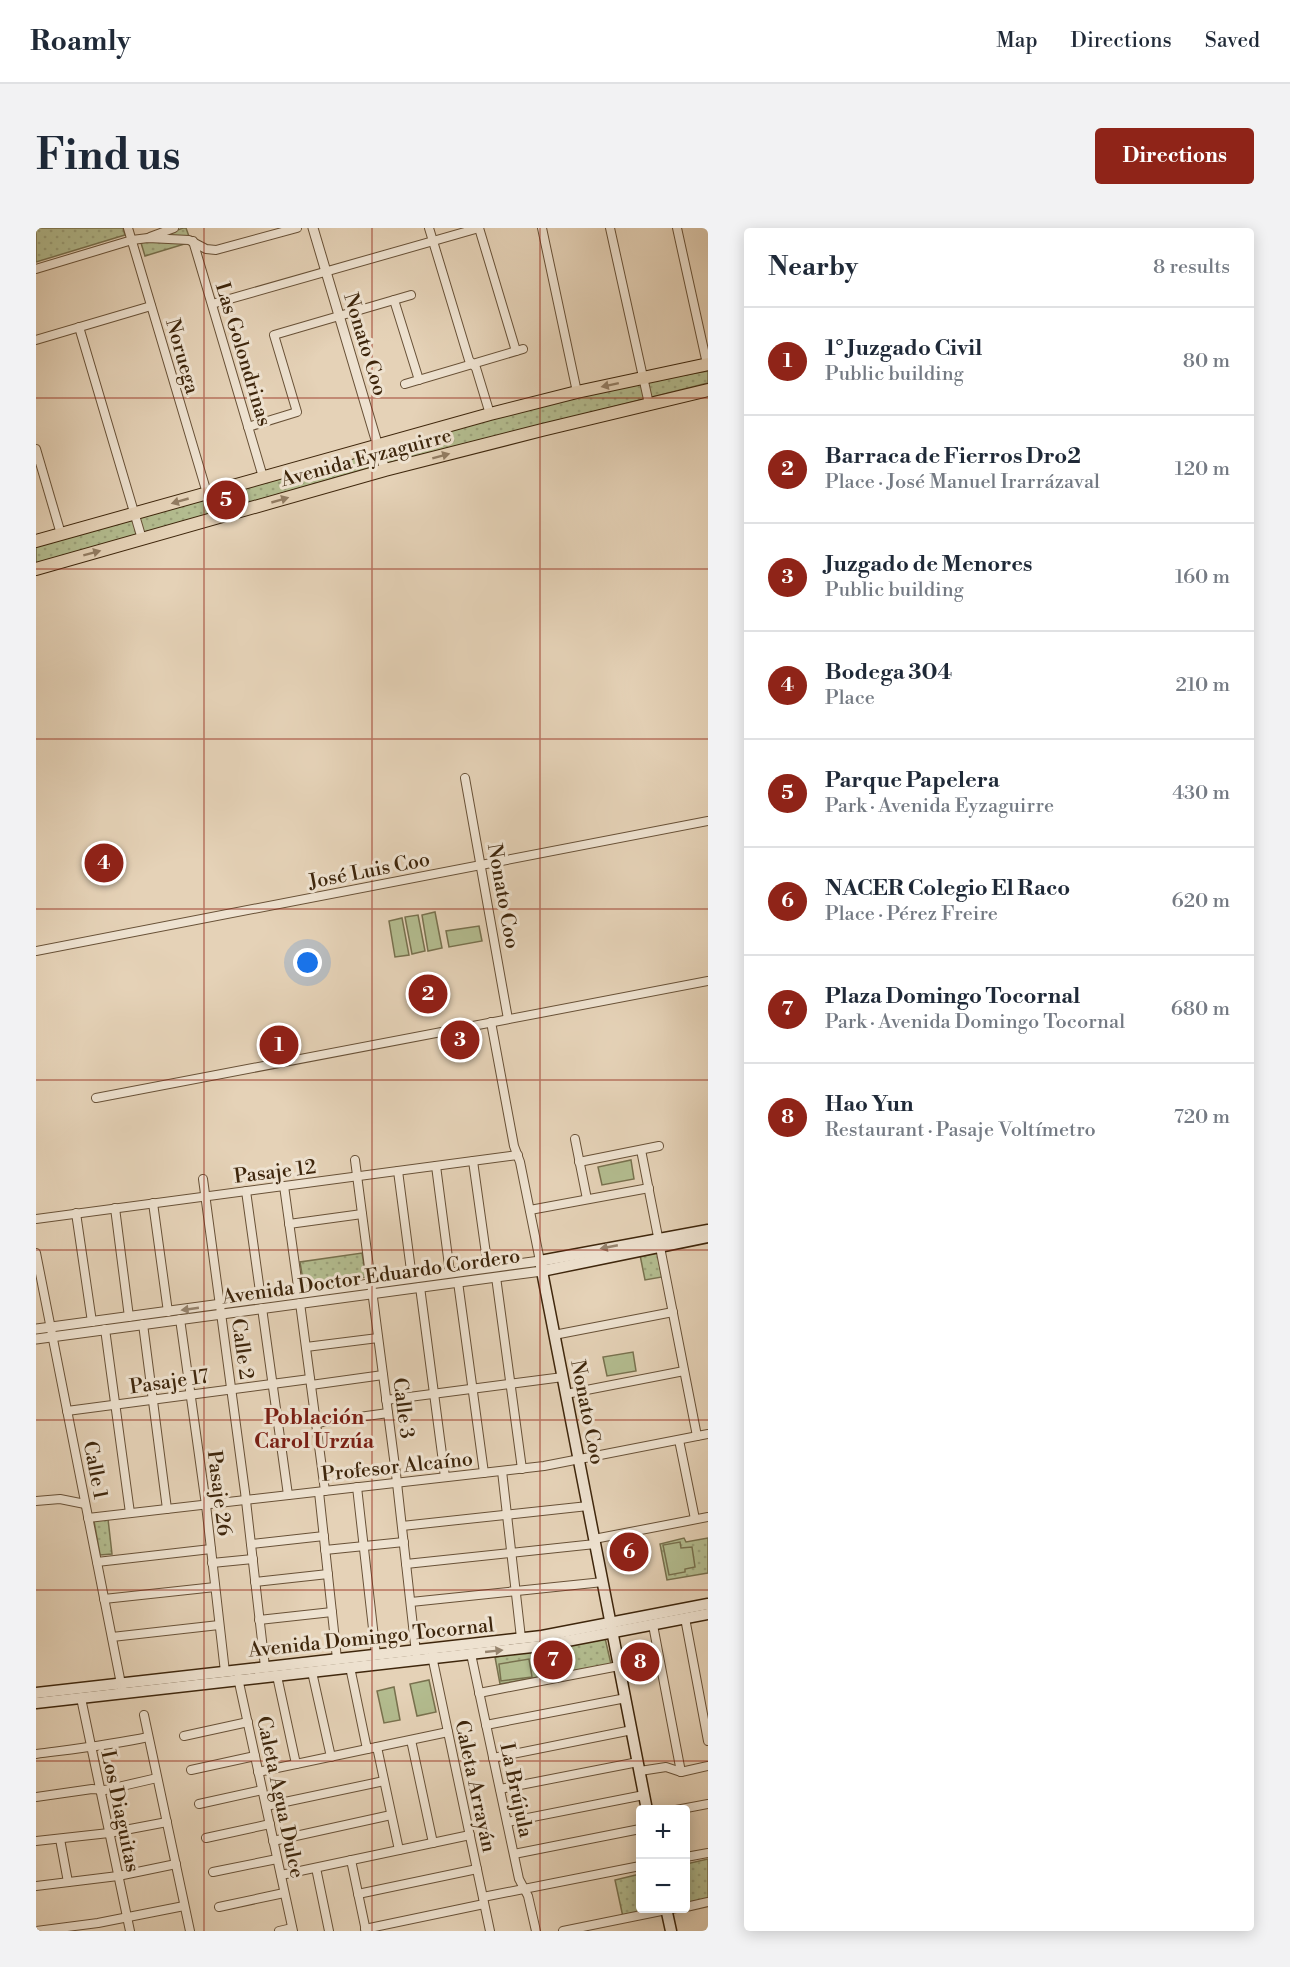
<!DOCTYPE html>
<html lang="en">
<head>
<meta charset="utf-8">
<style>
  :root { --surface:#fff; --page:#f2f2f3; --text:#1f2937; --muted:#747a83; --line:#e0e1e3; --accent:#8f2418 }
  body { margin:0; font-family:"Libre Bodoni",serif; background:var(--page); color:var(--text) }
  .controls { position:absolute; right:18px; bottom:18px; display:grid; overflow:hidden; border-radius:6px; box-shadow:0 3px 15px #0003 }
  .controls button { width:54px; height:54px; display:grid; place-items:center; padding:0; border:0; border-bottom:2px solid var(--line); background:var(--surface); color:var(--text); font:30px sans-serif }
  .you { position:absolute; left:272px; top:735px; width:21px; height:21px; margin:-15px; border:4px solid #fff; border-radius:50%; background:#1a73e8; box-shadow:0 0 0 9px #1a73e833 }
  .badge { display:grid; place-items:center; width:39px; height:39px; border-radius:50%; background:var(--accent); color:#fff; font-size:20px; font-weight:700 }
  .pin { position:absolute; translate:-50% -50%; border:3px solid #fff; box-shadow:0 2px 6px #0006 }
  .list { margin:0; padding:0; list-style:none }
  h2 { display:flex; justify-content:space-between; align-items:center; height:78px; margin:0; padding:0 24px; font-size:26px }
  h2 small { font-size:20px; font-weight:400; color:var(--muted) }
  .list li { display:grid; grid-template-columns:39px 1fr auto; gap:18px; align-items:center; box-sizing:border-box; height:108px; padding:0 24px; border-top:2px solid var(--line) }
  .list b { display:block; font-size:22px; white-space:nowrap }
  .list p { margin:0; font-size:20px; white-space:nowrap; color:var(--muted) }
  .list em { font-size:20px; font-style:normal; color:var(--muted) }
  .map { position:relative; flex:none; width:672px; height:1703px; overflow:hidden; border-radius:6px }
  header { display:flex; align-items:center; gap:36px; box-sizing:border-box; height:84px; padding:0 30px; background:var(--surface); border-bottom:2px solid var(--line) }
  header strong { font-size:28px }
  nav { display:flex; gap:33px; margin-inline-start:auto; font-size:21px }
  .intro { display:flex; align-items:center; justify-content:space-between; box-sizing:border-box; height:144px; padding:0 36px }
  h1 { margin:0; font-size:42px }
  .button { padding:15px 27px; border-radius:6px; background:var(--accent); color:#fff; font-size:21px; font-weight:700 }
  main { display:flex; gap:36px; padding:0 36px }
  aside { flex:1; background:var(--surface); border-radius:6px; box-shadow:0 3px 15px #0003 }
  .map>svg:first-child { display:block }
  .green { fill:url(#green-dots); stroke:#78714e; stroke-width:1.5 }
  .pitch { fill:#b3bc8f; stroke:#78714e; stroke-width:1.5 }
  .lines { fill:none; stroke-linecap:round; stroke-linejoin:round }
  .minor-casing { stroke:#685137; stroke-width:10 }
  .tertiary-casing { stroke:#685137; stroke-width:11 }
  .secondary-casing { stroke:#3e260c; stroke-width:13 }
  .primary-casing { stroke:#3e260c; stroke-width:14 }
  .minor { stroke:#eee2d0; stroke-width:8 }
  .tertiary { stroke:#eee2d0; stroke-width:9 }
  .secondary { stroke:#eee2d0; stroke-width:10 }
  .primary { stroke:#e5d2b7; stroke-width:12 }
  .oneway { fill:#927c62 }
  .oneway2 { fill:#96846e }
  .grid { fill:none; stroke:#8f2418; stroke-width:1.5; stroke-opacity:0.55 }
  .labels { text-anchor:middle; stroke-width:6; stroke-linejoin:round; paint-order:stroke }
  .street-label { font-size:20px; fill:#3e260c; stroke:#eee2d0 }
  .neighbourhood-label { font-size:21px; font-weight:bold; fill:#7a1f14; stroke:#eee2d0 }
</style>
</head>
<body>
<header>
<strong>Roamly</strong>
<nav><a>Map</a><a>Directions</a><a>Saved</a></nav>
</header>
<div class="intro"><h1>Find us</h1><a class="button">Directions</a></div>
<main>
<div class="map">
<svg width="672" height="1703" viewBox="0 0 672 1703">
  <defs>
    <pattern id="green-dots" width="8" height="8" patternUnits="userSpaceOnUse" patternTransform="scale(1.5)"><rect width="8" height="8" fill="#b3bc8f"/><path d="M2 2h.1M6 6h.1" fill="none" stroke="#9ba17a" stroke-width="1.8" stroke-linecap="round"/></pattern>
  </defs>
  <rect width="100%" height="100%" fill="#e5d2b7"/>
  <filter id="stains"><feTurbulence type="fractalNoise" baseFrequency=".00333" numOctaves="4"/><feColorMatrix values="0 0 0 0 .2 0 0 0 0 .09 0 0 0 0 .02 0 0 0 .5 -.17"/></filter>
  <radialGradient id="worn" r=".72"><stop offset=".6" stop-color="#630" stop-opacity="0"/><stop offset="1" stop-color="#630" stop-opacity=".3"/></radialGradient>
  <g class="green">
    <polygon points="0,0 87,0 89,7 0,34"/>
    <polygon points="147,0 150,0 155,14 109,28 105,15"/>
    <polygon points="672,143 672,155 337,239 0,336 0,315 334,223 596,155"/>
    <polygon points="621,1024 626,1049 609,1052 604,1027"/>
    <polygon points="326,1025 330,1049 268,1058 264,1034"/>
    <polygon points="72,1291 76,1326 64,1327 58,1293"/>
    <polygon points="648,1310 650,1314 672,1310 672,1345 631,1352 624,1316"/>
    <polygon points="569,1410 575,1436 464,1456 459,1429"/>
    <polygon points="672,1631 672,1671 650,1676 650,1636"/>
    <polygon points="604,1646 604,1680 628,1681 587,1689 579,1652"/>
  </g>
  <g class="pitch">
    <polygon points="399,684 406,720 392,723 386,687"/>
    <polygon points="382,687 389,723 376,726 369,689"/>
    <polygon points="366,690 373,727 359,729 353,693"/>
    <polygon points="443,698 446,713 413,719 410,703"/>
    <polygon points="595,932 598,951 566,957 562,939"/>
    <polygon points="597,1124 600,1143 571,1148 567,1129"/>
    <polygon points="644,1314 645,1320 656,1319 659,1339 649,1341 649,1344 633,1347 627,1317"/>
    <polygon points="493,1431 496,1449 465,1453 463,1436"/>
    <polygon points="393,1452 400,1484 381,1488 374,1456"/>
    <polygon points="358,1459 364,1492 348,1495 341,1463"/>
  </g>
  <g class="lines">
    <defs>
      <g id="minor">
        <polyline points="92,0 171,265"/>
        <polyline points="393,0 433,132 440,140 454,186"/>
        <polyline points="443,0 480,123"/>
        <polyline points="506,0 541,164"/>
        <polyline points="574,0 613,176"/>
        <polyline points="641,0 671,136"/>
        <polyline points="114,9 138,0"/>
        <polyline points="157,13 227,249"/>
        <polyline points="0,41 96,12 112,10 153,12 170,21 180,22 261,0"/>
        <polyline points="358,72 383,152"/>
        <polyline points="176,76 443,0"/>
        <polyline points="43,99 106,311"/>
        <polyline points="0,112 115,78"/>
        <polyline points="369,156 487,121"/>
        <polyline points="212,199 261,184 238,107 375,67"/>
        <polyline points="0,221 25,306"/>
        <polyline points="429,550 472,791"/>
        <polyline points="0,723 672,593"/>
        <polyline points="455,794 478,918 484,934 504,1033"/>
        <polyline points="60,870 672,753"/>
        <polyline points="539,911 551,971"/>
        <polyline points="605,922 661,1208"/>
        <polyline points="319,932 360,1246 380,1425"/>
        <polyline points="437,933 452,1040"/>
        <polyline points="543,934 623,918"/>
        <polyline points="400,938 414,1045"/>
        <polyline points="362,943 376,1050"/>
        <polyline points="167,951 209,1264 229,1439"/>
        <polyline points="248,958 263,1066"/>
        <polyline points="210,963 225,1071"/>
        <polyline points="117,975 132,1084"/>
        <polyline points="79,980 93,1089"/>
        <polyline points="494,982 613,960"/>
        <polyline points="40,985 56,1094"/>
        <polyline points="0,991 482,927"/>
        <polyline points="253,996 326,986"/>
        <polyline points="0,1025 86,1461"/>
        <polyline points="460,1049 486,1241"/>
        <polyline points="422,1054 448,1245"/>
        <polyline points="384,1059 409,1249"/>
        <polyline points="264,1075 289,1263"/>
        <polyline points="226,1080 252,1267"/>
        <polyline points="144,1091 170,1277 189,1444"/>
        <polyline points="107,1096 131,1281"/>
        <polyline points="69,1101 94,1285"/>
        <polyline points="518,1107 637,1084"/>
        <polyline points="270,1119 342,1110"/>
        <polyline points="275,1157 347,1147"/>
        <polyline points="530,1166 648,1143"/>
        <polyline points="350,1172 527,1149"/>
        <polyline points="31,1183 274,1151"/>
        <polyline points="280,1195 352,1185"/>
        <polyline points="643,1212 659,1291"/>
        <polyline points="466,1243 485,1410"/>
        <polyline points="321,1259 340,1427"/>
        <polyline points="283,1264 301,1431"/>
        <polyline points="0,1273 24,1271 49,1276"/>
        <polyline points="52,1290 508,1238 672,1206"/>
        <polyline points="366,1298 552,1278"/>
        <polyline points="558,1311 672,1289"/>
        <polyline points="215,1316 288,1308"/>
        <polyline points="289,1322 368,1314"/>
        <polyline points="61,1334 175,1321"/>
        <polyline points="176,1335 217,1331"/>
        <polyline points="370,1336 559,1316"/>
        <polyline points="219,1354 292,1346"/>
        <polyline points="68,1371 179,1359"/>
        <polyline points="375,1374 567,1354"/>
        <polyline points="649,1390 672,1513"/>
        <polyline points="223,1392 296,1384"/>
        <polyline points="617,1397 645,1544"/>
        <polyline points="76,1409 183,1397"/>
        <polyline points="435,1426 483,1651 492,1668 500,1703"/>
        <polyline points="396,1428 454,1703"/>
        <polyline points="314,1439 331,1521"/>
        <polyline points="276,1444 295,1529"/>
        <polyline points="241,1448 260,1536"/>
        <polyline points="202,1450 257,1703"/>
        <polyline points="443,1465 583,1438"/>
        <polyline points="45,1470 94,1703"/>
        <polyline points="108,1487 154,1703"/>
        <polyline points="450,1497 590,1470"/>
        <polyline points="148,1508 212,1494"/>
        <polyline points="375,1512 397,1615"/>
        <polyline points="341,1519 363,1622"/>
        <path d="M0 1526C38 1521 75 1517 112 1509"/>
        <polyline points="457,1530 596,1502"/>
        <polyline points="155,1542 219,1528"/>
        <polyline points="604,1543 630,1539 645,1544 672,1538"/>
        <polyline points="222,1544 412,1504"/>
        <polyline points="464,1561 602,1534"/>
        <polyline points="0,1569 56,1561 69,1562 121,1550"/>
        <polyline points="163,1576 226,1562"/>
        <polyline points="230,1578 348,1553"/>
        <polyline points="640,1582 672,1576"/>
        <polyline points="471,1594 608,1567"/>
        <polyline points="170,1610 234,1596"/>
        <polyline points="24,1611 32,1654"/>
        <polyline points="0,1613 73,1605 131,1594"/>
        <polyline points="237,1613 355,1587"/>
        <polyline points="478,1626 604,1601"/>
        <polyline points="650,1629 672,1625"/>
        <polyline points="315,1632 330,1703"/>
        <polyline points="280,1640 293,1703"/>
        <polyline points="177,1644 241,1631"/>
        <polyline points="245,1647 434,1607"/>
        <polyline points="0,1658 82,1648 140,1636"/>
        <polyline points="322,1666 441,1641"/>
        <polyline points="447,1669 604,1638"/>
        <polyline points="183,1679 248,1665"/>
        <polyline points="650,1679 672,1674"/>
        <polyline points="329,1701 448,1676"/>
        <polyline points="0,1703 62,1695 148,1678"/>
        <polyline points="243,1703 256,1700"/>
        <polyline points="527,1703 640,1680"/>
      </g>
      <g id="tertiary">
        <polyline points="277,0 349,242"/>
        <polyline points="0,1101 504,1033"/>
        <polyline points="0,1111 506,1043"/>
      </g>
      <g id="secondary">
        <polyline points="506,1043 672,1009"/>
        <polyline points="0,1465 506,1408 672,1376"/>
        <polyline points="0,1475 505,1418 672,1386"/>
        <polyline points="611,1582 504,1033 672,1002"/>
        <polyline points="630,1680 635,1703"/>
      </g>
      <g id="primary">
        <polyline points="0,313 454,186 541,164 672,136"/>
        <polyline points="0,341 349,242 506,202 672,162"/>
      </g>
    </defs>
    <use href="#minor" class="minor-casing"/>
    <use href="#tertiary" class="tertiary-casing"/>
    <use href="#secondary" class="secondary-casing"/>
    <use href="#primary" class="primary-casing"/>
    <use href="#minor" class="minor"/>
    <use href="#tertiary" class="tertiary"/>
    <use href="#secondary" class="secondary"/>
    <use href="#primary" class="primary"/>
  </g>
  <defs><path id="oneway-solid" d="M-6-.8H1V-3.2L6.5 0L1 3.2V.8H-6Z" transform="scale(1.5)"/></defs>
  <g class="oneway">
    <use href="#oneway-solid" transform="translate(574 157) rotate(168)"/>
    <use href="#oneway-solid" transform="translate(405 228) rotate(-15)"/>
    <use href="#oneway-solid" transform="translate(244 272) rotate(-16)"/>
    <use href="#oneway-solid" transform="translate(144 273) rotate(164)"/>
    <use href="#oneway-solid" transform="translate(56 325) rotate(-15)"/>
  </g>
  <g class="oneway2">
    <use href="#oneway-solid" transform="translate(573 1019) rotate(169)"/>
    <use href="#oneway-solid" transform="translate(154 1081) rotate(172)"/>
    <use href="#oneway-solid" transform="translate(458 1423) rotate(-6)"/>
  </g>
  <path class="grid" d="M168 0V1703M336 0V1703M504 0V1703M0 170H672M0 341H672M0 511H672M0 681H672M0 852H672M0 1022H672M0 1192H672M0 1362H672M0 1533H672"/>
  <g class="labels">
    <g class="street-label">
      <text transform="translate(330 116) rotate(73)" y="7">Nonato Coo</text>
      <text transform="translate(208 126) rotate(73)" y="7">Las Golondrinas</text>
      <text transform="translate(147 128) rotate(74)" y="7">Noruega</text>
      <text transform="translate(330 229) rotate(-15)" y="7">Avenida Eyzaguirre</text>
      <text transform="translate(333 642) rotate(-11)" y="7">José Luis Coo</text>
      <text transform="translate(468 668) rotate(80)" y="7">Nonato Coo</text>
      <text transform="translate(239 943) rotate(-7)" y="7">Pasaje 12</text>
      <text transform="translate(335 1048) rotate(-8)" y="7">Avenida Doctor Eduardo Cordero</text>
      <text transform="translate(207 1121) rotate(82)" y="7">Calle 2</text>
      <text transform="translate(133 1153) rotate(-8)" y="7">Pasaje 17</text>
      <text transform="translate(368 1180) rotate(83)" y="7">Calle 3</text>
      <text transform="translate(552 1184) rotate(79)" y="7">Nonato Coo</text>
      <text transform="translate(361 1238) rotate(-6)" y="7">Profesor Alcaíno</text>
      <text transform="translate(60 1242) rotate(79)" y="7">Calle 1</text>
      <text transform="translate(184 1265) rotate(83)" y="7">Pasaje 26</text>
      <text transform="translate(335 1409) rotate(-6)" y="7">Avenida Domingo Tocornal</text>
      <text transform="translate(440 1558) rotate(78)" y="7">Caleta Arrayán</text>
      <text transform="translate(481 1562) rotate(78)" y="7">La Brújula</text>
      <text transform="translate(245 1569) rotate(78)" y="7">Caleta Agua Dulce</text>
      <text transform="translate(85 1583) rotate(78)" y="7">Los Diaguitas</text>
    </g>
    <g class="neighbourhood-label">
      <text x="278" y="1196">Población<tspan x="278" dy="24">Carol Urzúa</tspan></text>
    </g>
  </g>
  <rect width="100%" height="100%" filter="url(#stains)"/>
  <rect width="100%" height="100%" fill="url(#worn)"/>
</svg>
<div class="controls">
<button>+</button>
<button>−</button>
</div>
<div class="you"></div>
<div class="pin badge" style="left:243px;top:817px">1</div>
<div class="pin badge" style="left:392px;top:766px">2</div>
<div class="pin badge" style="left:424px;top:812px">3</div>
<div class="pin badge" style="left:68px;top:635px">4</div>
<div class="pin badge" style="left:190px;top:272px">5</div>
<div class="pin badge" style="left:593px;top:1324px">6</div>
<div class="pin badge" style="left:517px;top:1432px">7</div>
<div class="pin badge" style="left:604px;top:1434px">8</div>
</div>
<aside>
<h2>Nearby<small>8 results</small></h2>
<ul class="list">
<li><span class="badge">1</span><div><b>1° Juzgado Civil</b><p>Public building</p></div><em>80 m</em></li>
<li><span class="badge">2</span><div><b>Barraca de Fierros Dro2</b><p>Place · José Manuel Irarrázaval</p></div><em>120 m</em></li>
<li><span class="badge">3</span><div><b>Juzgado de Menores</b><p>Public building</p></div><em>160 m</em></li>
<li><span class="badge">4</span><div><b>Bodega 304</b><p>Place</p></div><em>210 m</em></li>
<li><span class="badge">5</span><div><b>Parque Papelera</b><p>Park · Avenida Eyzaguirre</p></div><em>430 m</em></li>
<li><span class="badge">6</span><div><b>NACER Colegio El Raco</b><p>Place · Pérez Freire</p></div><em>620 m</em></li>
<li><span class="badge">7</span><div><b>Plaza Domingo Tocornal</b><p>Park · Avenida Domingo Tocornal</p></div><em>680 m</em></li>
<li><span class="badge">8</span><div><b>Hao Yun</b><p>Restaurant · Pasaje Voltímetro</p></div><em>720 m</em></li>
</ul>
</aside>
</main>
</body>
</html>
